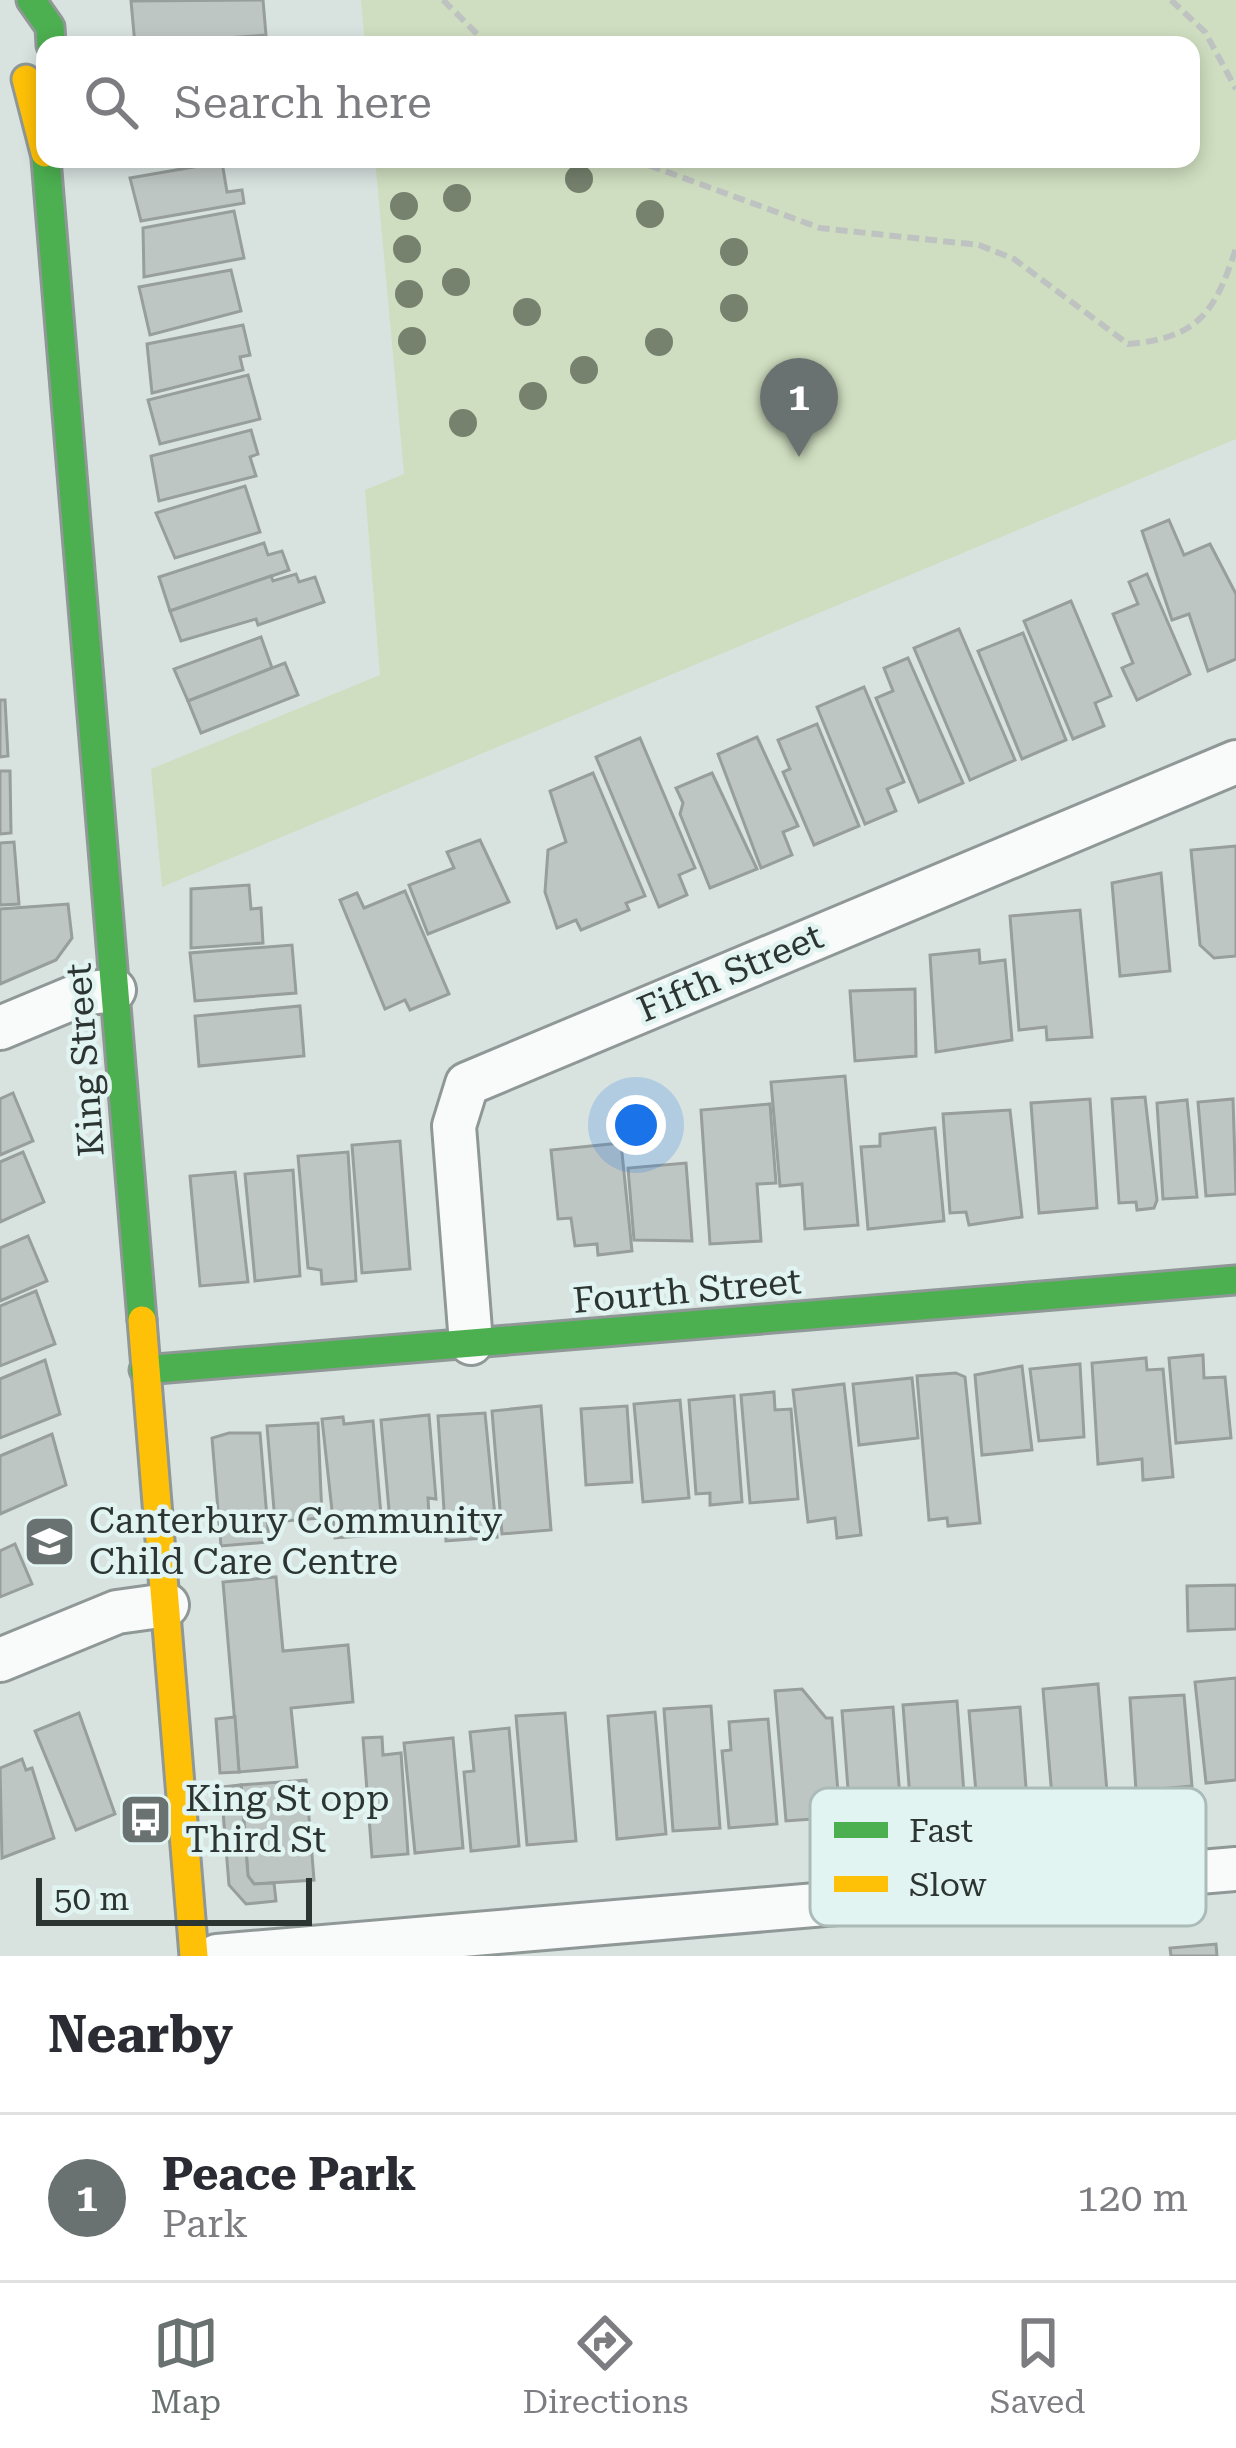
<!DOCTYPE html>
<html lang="en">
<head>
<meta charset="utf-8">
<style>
  :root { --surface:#fff; --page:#f2f2f3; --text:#2b2b33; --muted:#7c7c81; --line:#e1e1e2; --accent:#697270 }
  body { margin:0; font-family:"Roboto Serif",serif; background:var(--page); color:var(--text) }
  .scale { position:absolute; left:36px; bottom:30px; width:276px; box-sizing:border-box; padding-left:12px; border:6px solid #2d3533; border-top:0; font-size:33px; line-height:42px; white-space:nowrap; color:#2d3533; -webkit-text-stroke:9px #e1f4f1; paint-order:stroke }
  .you { position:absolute; left:636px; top:1125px; width:42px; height:42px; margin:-30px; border:9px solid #fff; border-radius:50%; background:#1a73e8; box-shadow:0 0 0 18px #1a73e833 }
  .badge { display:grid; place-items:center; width:78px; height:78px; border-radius:50%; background:var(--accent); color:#fff; font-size:39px; font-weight:700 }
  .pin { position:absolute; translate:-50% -99px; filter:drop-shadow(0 3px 6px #0008) }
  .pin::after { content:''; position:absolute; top:63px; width:42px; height:36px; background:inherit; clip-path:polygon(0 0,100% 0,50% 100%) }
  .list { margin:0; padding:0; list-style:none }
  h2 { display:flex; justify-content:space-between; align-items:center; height:156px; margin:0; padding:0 48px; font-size:51px }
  h2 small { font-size:39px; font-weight:400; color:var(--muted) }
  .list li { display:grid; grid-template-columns:78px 1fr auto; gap:36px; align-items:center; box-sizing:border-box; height:168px; padding:0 48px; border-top:3px solid var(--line) }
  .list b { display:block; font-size:45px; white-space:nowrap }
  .list p { margin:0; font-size:39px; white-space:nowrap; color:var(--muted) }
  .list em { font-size:39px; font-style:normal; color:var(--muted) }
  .icon { flex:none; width:66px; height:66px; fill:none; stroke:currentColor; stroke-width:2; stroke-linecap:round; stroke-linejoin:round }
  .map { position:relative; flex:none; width:1236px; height:1956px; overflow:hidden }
  .search { position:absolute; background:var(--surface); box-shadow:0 6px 18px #0003; left:36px; right:36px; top:36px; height:132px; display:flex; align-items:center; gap:30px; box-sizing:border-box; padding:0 42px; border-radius:24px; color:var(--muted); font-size:45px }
  .sheet { height:324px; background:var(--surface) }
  nav { display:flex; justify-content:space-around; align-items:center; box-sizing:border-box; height:168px; border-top:3px solid var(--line); background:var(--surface); font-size:33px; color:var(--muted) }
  nav a { display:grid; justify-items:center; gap:6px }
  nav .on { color:var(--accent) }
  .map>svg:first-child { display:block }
  .green { fill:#cfdec0 }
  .building { fill:#bec6c3; stroke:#979e9b; stroke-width:3 }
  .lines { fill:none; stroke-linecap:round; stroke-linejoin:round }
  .street-casing { stroke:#8f9896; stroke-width:48 }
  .fast-casing { stroke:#8f9896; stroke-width:33 }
  .slow-casing { stroke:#8f9896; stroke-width:33 }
  .path { stroke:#bec3c2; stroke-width:6; stroke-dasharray:12 6; stroke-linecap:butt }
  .street { stroke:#f9fbfa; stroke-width:42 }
  .fast { stroke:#4caf50; stroke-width:27 }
  .slow { stroke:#ffc107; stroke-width:27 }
  .tree { fill:#76816e }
  .labels { text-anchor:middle; stroke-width:9; stroke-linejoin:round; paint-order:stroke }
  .street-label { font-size:36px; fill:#2d3533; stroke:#e1f4f1 }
  .poi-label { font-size:36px; fill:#2d3533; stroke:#e1f4f1; text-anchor:start }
  .key { fill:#e1f4f1; stroke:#abbbb8; stroke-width:3 }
  .key-label { font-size:33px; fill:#2d3533 }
</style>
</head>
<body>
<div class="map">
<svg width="1236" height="1956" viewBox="0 0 1236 1956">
  <rect width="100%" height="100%" fill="#d8e3e0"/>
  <polygon class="green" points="361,0 1236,0 1236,439 162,887 151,769 380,675 365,490 404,474 375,159 1191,159 1191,45 365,45"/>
  <g class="building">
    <polygon points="263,0 266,35 135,45 131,1"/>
    <polygon points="222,162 227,192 242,190 244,203 141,221 130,178"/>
    <polygon points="234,211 244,258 144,277 143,228"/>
    <polygon points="231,270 241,311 150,335 139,287"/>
    <polygon points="243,325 250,355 240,357 243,370 152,393 147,344"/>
    <polygon points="248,375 260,419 160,444 148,400"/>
    <polygon points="251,430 258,454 250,457 256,476 159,501 151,456"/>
    <polygon points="245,486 260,532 175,558 156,513"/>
    <polygon points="1169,520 1184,555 1210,544 1236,594 1236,659 1208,671 1189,614 1172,620 1142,531"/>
    <polygon points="264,543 268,555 282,551 289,570 170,611 159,577"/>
    <polygon points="296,574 299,582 315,577 324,602 258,625 256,619 181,641 170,611 271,576 273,581"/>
    <polygon points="1147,574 1190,674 1137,700 1122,668 1133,663 1113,614 1138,604 1129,582"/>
    <polygon points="1071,601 1111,696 1095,703 1104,726 1073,739 1024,621"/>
    <polygon points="959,629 1015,760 970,780 914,648"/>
    <polygon points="1023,633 1066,740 1022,759 978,651"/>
    <polygon points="261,637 272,668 188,701 174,669"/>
    <polygon points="908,658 963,783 919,802 876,698 893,691 884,668"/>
    <polygon points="285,663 298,695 201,733 188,701"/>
    <polygon points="864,687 904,782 887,789 896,811 865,824 817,707"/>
    <polygon points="0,700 5,700 8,756 0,757"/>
    <polygon points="817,724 859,826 814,845 783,772 790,769 778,740"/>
    <polygon points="757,737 798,826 783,832 792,855 761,868 718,754"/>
    <polygon points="640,738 695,868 679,875 687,895 659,907 596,757"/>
    <polygon points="0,771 10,771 11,833 0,834"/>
    <polygon points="593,773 645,896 626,903 629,910 581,930 576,920 557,928 545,892 548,850 566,842 550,791"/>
    <polygon points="712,773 757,869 710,888 680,814 683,803 676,788"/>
    <polygon points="480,840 509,902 428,934 409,885 454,868 447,852"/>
    <polygon points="14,842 19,904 0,905 0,843"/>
    <polygon points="1236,846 1236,956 1214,958 1200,945 1191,850"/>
    <polygon points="1161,873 1170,971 1120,976 1112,883"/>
    <polygon points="249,885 251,909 261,908 263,943 191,948 191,889"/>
    <polygon points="405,891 449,994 410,1010 405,1000 385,1009 340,900 357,893 364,908"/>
    <polygon points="68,904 72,938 56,960 0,984 0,909"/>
    <polygon points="1080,910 1092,1037 1047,1040 1046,1027 1019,1030 1010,916"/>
    <polygon points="292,945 296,993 195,1001 190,953"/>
    <polygon points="979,950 980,963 1005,960 1012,1040 936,1052 930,955"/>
    <polygon points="915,989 916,1056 855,1061 850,991"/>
    <polygon points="300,1006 304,1056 199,1066 195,1016"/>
    <polygon points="845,1076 858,1225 805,1229 802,1184 780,1186 771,1082"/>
    <polygon points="13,1093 33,1141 0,1155 0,1099"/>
    <polygon points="1145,1097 1157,1200 1154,1208 1137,1210 1136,1202 1119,1203 1112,1099"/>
    <polygon points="1090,1099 1097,1208 1039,1213 1031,1103"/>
    <polygon points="1233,1099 1236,1194 1206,1196 1198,1102"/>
    <polygon points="1187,1100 1197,1197 1163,1199 1157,1103"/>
    <polygon points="770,1104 776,1183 757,1184 761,1241 710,1244 701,1110"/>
    <polygon points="1010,1110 1022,1217 969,1225 966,1212 950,1213 943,1114"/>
    <polygon points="935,1128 944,1221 868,1229 861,1147 880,1146 880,1134"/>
    <polygon points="400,1141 410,1269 362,1273 352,1145"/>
    <polygon points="621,1143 632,1251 598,1255 597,1244 575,1246 571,1218 558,1219 551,1150"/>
    <polygon points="23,1152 44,1202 0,1222 0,1162"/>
    <polygon points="348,1152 356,1281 322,1284 321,1270 308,1268 298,1156"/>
    <polygon points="686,1163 692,1241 634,1240 628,1168"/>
    <polygon points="293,1170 300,1276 255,1281 245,1174"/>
    <polygon points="235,1172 248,1282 200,1286 190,1176"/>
    <polygon points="28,1236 47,1281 0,1301 0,1248"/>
    <polygon points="36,1291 55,1344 0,1366 0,1306"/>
    <polygon points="1203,1355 1204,1378 1225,1377 1231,1438 1176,1443 1169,1358"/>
    <polygon points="1146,1358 1147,1370 1163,1369 1173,1477 1143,1480 1142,1459 1098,1464 1092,1363"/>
    <polygon points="45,1360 60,1414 0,1438 0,1379"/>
    <polygon points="1080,1364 1084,1437 1039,1441 1030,1369"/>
    <polygon points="1022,1366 1032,1450 982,1455 975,1375"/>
    <polygon points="956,1373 965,1377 980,1523 948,1526 947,1518 929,1520 917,1376"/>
    <polygon points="912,1378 918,1438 859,1445 853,1384"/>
    <polygon points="844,1384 861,1535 837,1538 835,1518 808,1522 793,1390"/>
    <polygon points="774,1392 775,1410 791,1409 798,1499 750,1503 741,1395"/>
    <polygon points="734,1396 742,1502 710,1505 710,1493 696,1494 689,1400"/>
    <polygon points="680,1400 689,1498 643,1502 634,1404"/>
    <polygon points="541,1406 551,1530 502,1534 492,1411"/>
    <polygon points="627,1406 632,1482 586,1485 581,1409"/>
    <polygon points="485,1413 497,1537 446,1541 438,1416"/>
    <polygon points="429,1415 436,1499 428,1498 429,1517 390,1521 381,1420"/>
    <polygon points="343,1417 344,1424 373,1421 381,1515 374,1515 376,1535 335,1538 322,1419"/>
    <polygon points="318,1423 322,1518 275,1522 267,1426"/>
    <polygon points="229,1433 260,1433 269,1542 221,1546 212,1438"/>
    <polygon points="52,1434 66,1485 0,1514 0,1456"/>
    <polygon points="15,1544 32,1584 0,1597 0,1551"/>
    <polygon points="276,1577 283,1651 348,1645 353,1702 291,1708 297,1767 239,1772 223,1582"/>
    <polygon points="1236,1585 1236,1629 1188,1631 1187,1586"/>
    <polygon points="1236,1678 1236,1780 1206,1783 1195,1682"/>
    <polygon points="1098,1684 1107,1792 1052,1797 1043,1689"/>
    <polygon points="802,1689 826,1718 832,1718 840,1817 786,1821 775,1691"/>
    <polygon points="1184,1695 1192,1786 1136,1791 1130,1698"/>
    <polygon points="957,1701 965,1807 911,1812 903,1705"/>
    <polygon points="711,1706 720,1828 673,1831 664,1709"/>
    <polygon points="893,1707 901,1811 850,1815 842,1711"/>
    <polygon points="1020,1707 1027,1801 977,1805 969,1711"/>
    <polygon points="655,1712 666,1834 617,1839 608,1716"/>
    <polygon points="79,1713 115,1814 76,1830 35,1731"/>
    <polygon points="565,1713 576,1841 527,1845 516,1716"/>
    <polygon points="235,1717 239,1772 220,1773 216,1719"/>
    <polygon points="768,1719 777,1824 729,1828 722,1751 731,1750 729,1722"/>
    <polygon points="509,1728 519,1846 471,1851 464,1772 474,1771 470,1732"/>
    <polygon points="382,1737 383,1755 401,1753 408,1854 372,1857 363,1738"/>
    <polygon points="453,1738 463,1848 415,1853 404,1743"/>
    <polygon points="22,1759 26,1770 32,1768 54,1838 2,1858 0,1768"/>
    <polygon points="306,1780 314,1880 254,1884 248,1876 241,1785"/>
    <polygon points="241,1785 248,1876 254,1884 274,1883 276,1901 246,1904 229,1885 221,1787"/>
    <polygon points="1216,1944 1217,1956 1171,1956 1170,1948"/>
  </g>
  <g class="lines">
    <defs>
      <g id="street">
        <polyline points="0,1028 82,994 114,990"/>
        <polyline points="471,1343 454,1126 467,1084 1236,762"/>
        <polyline points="0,1660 117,1612 167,1605"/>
        <polyline points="217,1956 1236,1869"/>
      </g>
      <g id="fast">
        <polyline points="31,0 50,27 51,45"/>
        <polyline points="46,159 142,1320"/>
        <polyline points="144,1370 1236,1280"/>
      </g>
      <g id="slow">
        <polyline points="26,79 45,153"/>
        <polyline points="142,1320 194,1956"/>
      </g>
    </defs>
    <use href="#street" class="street-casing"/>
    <use href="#fast" class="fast-casing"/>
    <use href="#slow" class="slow-casing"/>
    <g class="path">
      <polyline points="443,0 488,45"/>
      <polyline points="1171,0 1205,32 1236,89"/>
      <path d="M632 159 820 228 979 245 1014 259 1128 344C1198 338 1215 313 1236 248"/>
    </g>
    <use href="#street" class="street"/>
    <use href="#fast" class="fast"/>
    <use href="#slow" class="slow"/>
  </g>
  <g class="tree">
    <circle cx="579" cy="179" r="14"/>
    <circle cx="457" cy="198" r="14"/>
    <circle cx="404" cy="206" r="14"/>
    <circle cx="650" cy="214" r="14"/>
    <circle cx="407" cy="249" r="14"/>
    <circle cx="734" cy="252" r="14"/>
    <circle cx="456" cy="282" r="14"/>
    <circle cx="409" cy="294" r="14"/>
    <circle cx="734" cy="308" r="14"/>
    <circle cx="527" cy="312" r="14"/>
    <circle cx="412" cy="341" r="14"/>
    <circle cx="659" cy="342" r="14"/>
    <circle cx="584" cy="370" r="14"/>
    <circle cx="533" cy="396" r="14"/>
    <circle cx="463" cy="423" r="14"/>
  </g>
  <defs>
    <symbol id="school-square" viewBox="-11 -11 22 22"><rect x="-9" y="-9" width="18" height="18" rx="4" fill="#697270" stroke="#e1f4f1"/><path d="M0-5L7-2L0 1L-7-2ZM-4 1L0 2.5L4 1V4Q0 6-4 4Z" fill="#fff"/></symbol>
    <symbol id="bus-square" viewBox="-11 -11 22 22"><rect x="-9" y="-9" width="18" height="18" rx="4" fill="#697270" stroke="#e1f4f1"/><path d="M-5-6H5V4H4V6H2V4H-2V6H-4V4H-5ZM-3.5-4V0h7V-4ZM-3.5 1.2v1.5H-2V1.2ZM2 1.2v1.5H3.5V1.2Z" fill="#fff"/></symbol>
  </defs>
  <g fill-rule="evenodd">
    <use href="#school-square" x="20" y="1512" width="59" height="59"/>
    <use href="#bus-square" x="116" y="1790" width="59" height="59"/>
  </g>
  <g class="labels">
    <g class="street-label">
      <text transform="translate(730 972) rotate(-23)" y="13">Fifth Street</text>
      <text transform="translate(84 1060) rotate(-94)" y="13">King Street</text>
      <text transform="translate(687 1290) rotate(-5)" y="13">Fourth Street</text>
    </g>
    <g class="poi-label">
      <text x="89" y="1533">Canterbury Community<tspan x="89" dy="41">Child Care Centre</tspan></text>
      <text x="185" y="1811">King St opp<tspan x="185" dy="41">Third St</tspan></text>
    </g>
  </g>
  <rect x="810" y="1788" width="396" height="138" rx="18" class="key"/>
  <rect x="834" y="1822" width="54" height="16" fill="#4caf50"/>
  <rect x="834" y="1876" width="54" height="16" fill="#ffc107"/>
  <g class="key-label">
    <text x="909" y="1842">Fast</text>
    <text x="909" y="1896">Slow</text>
  </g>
</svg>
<div class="scale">50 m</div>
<div class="you"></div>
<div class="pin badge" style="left:799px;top:457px">1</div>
<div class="search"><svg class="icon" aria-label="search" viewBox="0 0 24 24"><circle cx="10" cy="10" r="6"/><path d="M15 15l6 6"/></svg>Search here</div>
</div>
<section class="sheet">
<h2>Nearby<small></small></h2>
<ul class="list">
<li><span class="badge">1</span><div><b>Peace Park</b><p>Park</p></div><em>120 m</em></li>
</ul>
</section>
<nav>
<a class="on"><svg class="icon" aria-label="map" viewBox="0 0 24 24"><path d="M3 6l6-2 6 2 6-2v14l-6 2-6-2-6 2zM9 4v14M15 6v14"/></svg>Map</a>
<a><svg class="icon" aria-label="directions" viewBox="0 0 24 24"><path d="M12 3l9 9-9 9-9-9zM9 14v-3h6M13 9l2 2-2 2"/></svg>Directions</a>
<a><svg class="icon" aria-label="saved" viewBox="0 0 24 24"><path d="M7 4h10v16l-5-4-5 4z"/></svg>Saved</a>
</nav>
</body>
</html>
